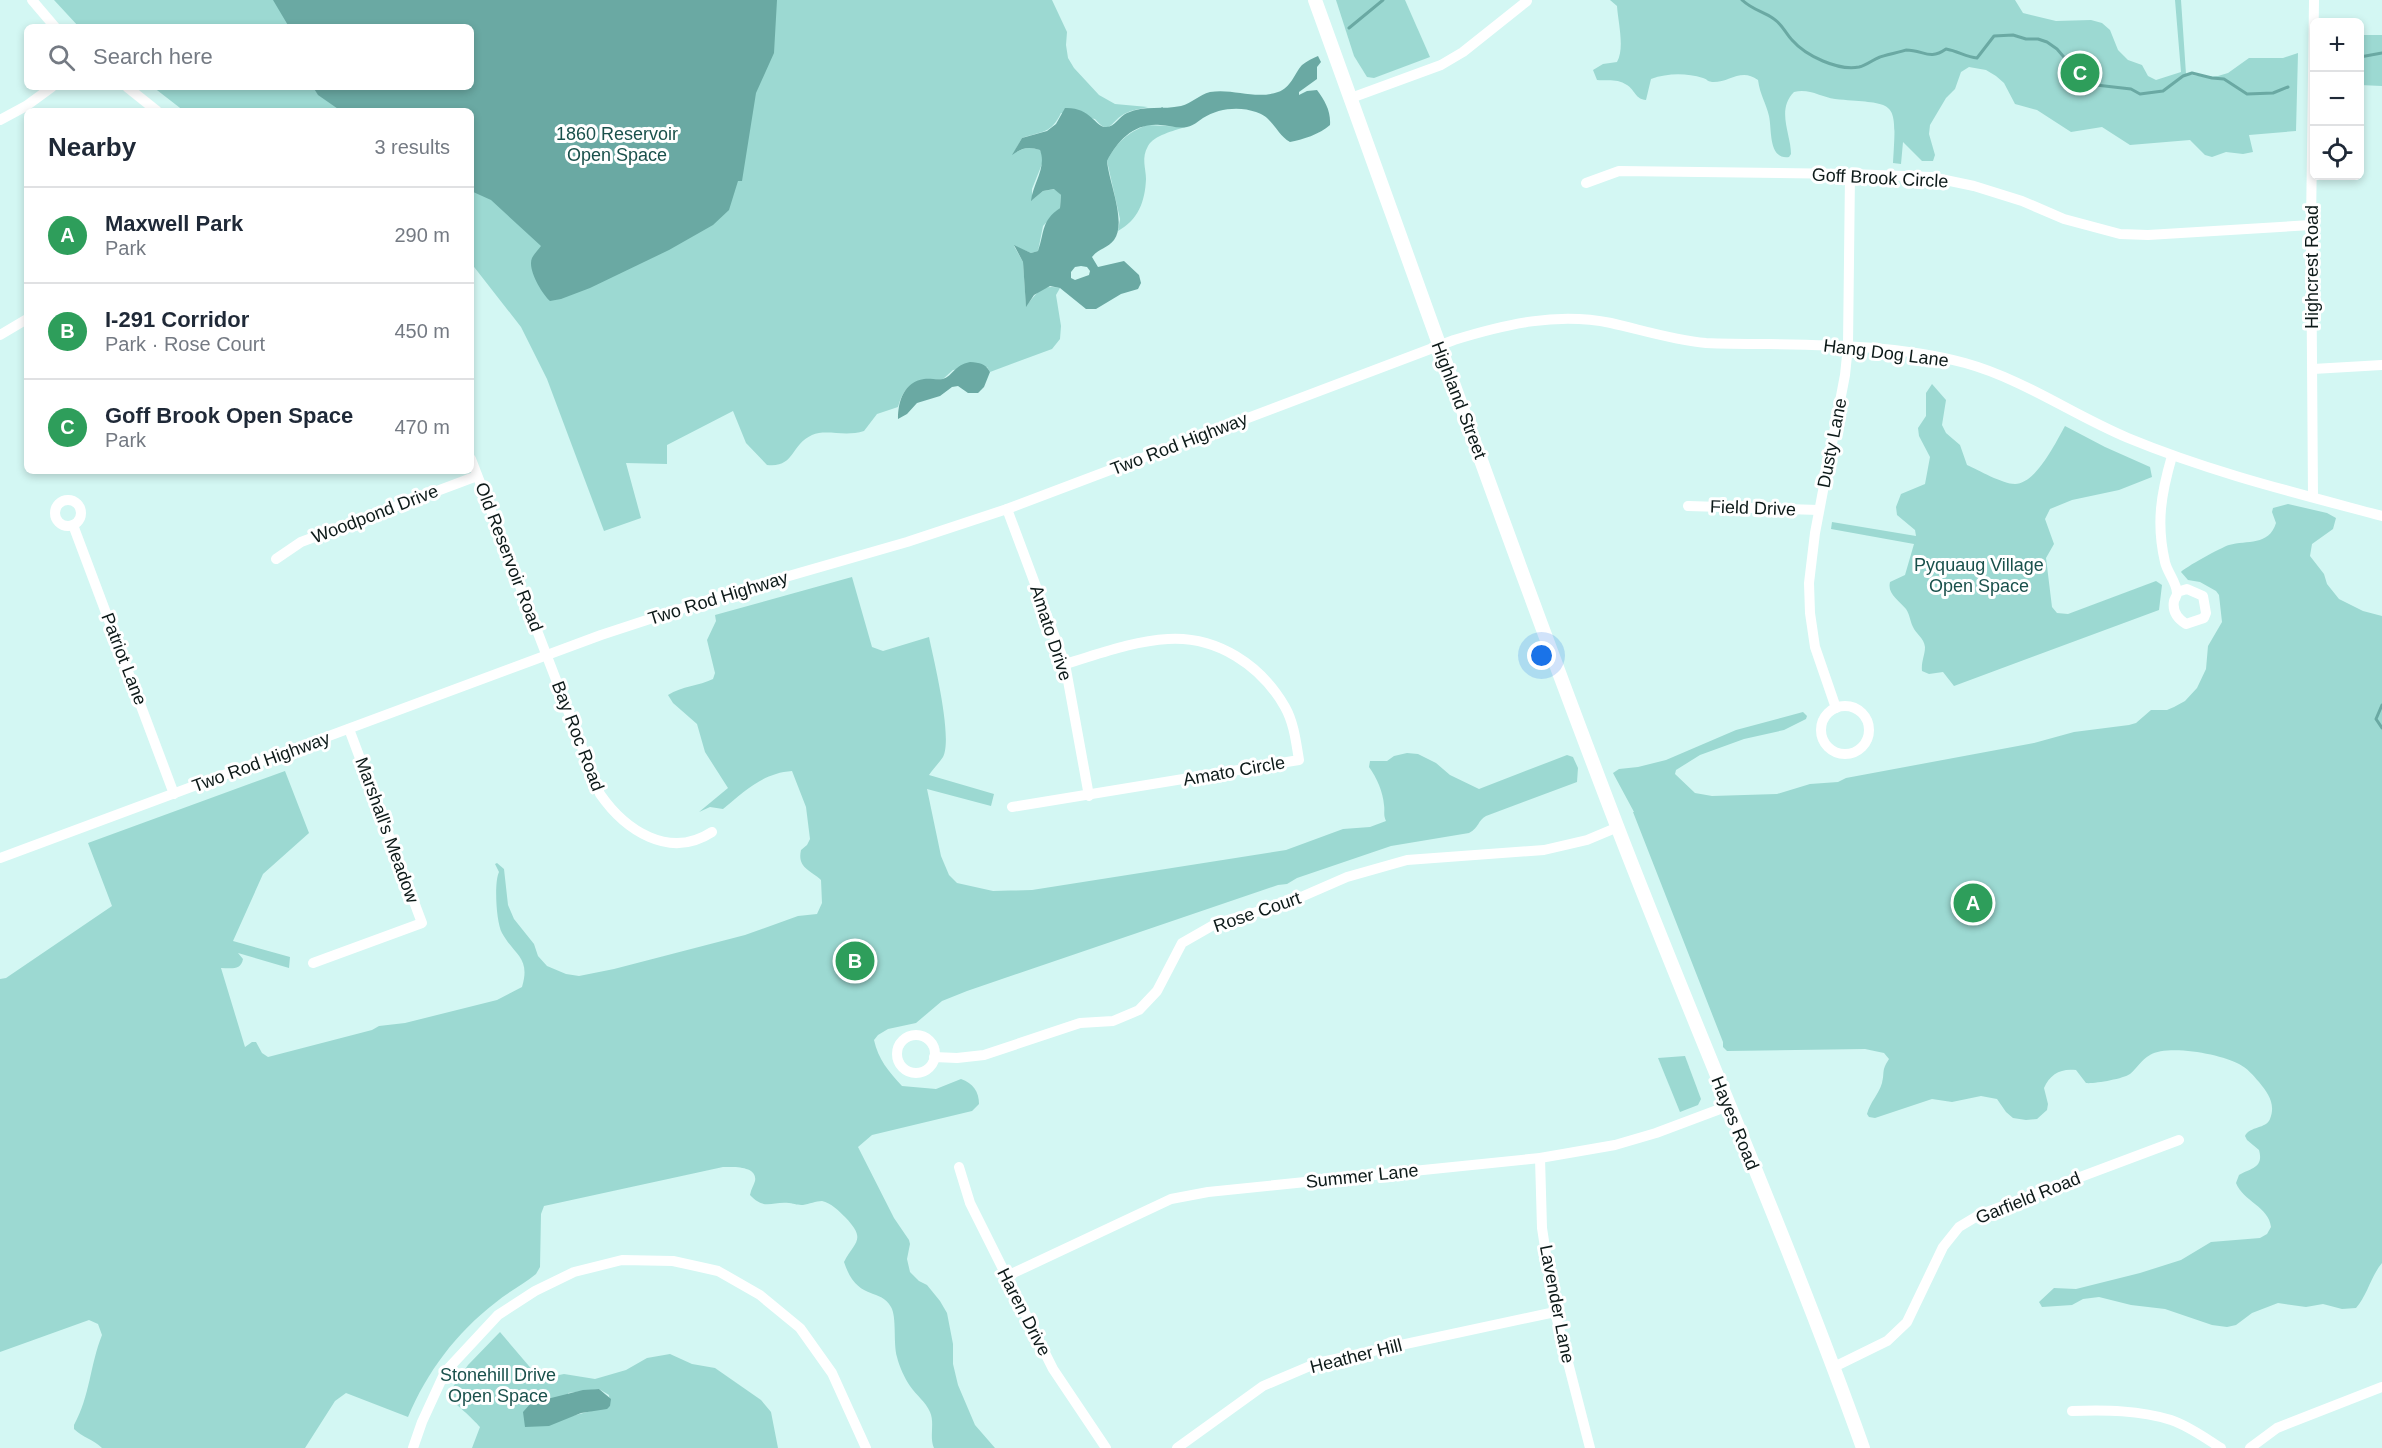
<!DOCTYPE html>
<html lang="en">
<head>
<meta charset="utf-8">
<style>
  :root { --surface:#fff; --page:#f2f2f3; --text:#1f2937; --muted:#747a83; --line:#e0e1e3; --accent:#0b8043 }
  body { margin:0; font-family:Helvetica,sans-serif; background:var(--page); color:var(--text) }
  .controls { position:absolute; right:18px; top:18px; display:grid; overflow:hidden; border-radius:9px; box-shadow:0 3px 9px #0003 }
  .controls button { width:54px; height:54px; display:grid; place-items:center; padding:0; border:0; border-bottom:2px solid var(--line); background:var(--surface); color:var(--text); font:30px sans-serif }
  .you { position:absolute; left:1542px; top:656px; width:21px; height:21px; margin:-15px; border:4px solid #fff; border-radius:50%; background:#1a73e8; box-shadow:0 0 0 9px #1a73e833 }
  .badge { display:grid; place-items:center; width:39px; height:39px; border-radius:50%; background:var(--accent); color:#fff; font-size:20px; font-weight:700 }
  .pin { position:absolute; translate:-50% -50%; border:3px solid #fff; box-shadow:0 2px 6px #0006 }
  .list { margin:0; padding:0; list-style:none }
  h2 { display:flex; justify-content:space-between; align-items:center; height:78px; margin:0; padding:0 24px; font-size:26px }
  h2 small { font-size:20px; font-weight:400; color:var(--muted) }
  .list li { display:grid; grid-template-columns:39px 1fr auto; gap:18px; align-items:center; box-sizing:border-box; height:96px; padding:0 24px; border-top:2px solid var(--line) }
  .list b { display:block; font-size:22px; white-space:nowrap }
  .list p { margin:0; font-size:20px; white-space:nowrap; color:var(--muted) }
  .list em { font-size:20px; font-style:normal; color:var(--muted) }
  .icon { flex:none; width:33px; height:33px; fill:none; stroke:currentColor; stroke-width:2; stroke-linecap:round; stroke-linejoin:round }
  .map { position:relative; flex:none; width:2382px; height:1448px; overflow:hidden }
  .search { position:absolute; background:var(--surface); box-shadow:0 3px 9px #0003; left:24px; top:24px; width:450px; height:66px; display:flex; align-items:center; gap:15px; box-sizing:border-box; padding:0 21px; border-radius:9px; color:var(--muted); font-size:22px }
  .panel { position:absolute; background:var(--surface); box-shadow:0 3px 9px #0003; left:24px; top:108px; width:450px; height:366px; border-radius:9px }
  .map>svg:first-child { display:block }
  .green { fill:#9cd9d2; fill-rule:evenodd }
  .water { fill:#6aa9a3; fill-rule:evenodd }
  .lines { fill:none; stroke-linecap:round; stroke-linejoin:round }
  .stream { stroke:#6aa9a3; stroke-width:3 }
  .minor { stroke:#fff; stroke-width:10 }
  .major { stroke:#fff; stroke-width:14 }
  .labels { text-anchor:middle; stroke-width:6; stroke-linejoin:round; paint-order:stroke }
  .park-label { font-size:18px; fill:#1a514c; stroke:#fff }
  .street-label { font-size:18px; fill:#0d1a19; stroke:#fff }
</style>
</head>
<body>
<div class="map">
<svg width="2382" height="1448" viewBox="0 0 2382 1448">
  <rect width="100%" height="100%" fill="#d3f7f3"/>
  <g class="green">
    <path d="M54 0H1052L1067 32 1066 45 1068 58 1074 68 1099 95 1115 104 1148 107C1140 109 1131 110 1124 114 1111 121 1110 137 1095 119L1061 113C1051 134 1042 131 1022 138L1013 154C1023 148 1029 146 1040 150L1044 159 1032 189V200L1043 191 1055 189 1061 195 1060 208 1043 226 1038 251 1031 253 1014 246 1023 262 1026 306C1037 293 1041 284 1060 288L1056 295 1061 326 1060 339 1052 349 990 372 987 367 953 370 943 379C918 381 906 379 898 407L877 414 864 431C845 437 826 429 812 435 790 445 795 468 767 465L746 443 733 411 667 445V464L626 463 641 518 604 531 547 379 521 327 471 263V111H184L153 87H471V27H79Z"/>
    <polygon points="1336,0 1405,0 1430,57 1374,78 1367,77 1354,56"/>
    <path d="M1610 0H2015L2023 13 2056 21 2091 20 2102 23 2110 30 2118 50 2128 60 2142 65 2148 76 2156 80 2181 72 2175 0H2181L2186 74 2206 77 2218 76 2228 73 2249 58H2283L2298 53 2296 131 2249 135 2253 152 2243 154 2226 152 2212 157 2205 155 2190 140 2130 145 2102 127 2071 132 2037 110 2015 104 2004 83 1996 76 1986 70 1969 67 1961 72 1955 89 1946 98 1930 125 1929 134 1935 155 1933 161H1922L1903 142 1901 164 1893 163C1897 97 1897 105 1835 99 1821 97 1809 88 1794 92 1776 110 1791 134 1791 154L1789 157C1768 160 1772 129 1769 116 1766 103 1760 95 1758 80 1741 67 1729 83 1712 82 1706 81 1709 80 1703 78 1686 73 1668 73 1651 79L1646 100C1635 99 1635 90 1627 85 1617 78 1607 81 1597 80L1593 70 1603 64 1617 62C1625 48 1618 22 1617 6Z"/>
    <polygon points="2360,35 2382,35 2382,86 2360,85"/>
    <path d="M1147 125 1185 127C1174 131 1154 135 1148 146 1141 158 1146 168 1146 179 1145 202 1138 220 1118 231L1120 219 1107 161C1117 142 1127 133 1147 125Z"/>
    <path d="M1932 384 1946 400 1942 425 1946 433 1960 445 1967 465C1978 470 2003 484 2015 484 2036 484 2056 442 2065 426L2105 447 2150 467 2152 477 2119 490 2072 500 2050 509 2045 519 2054 544 2046 558 2052 607 2057 613 2068 614 2156 581 2162 585 2159 610 1954 686 1943 672 1929 674 1922 671C1921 662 1925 655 1925 647 1924 638 1916 634 1913 627 1910 621 1910 615 1906 609 1899 600 1887 594 1890 582L1905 575 1914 544 1831 529 1832 522 1916 536 1915 530 1897 515 1896 507 1901 494 1925 484 1930 457 1919 436 1918 428 1926 416V393Z"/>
    <path d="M2288 504 2327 513 2336 518 2333 529 2312 544 2310 556 2324 574 2327 584 2339 599 2363 611 2382 616V1263C2371 1276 2367 1296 2356 1308L2342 1309 2323 1304 2306 1307 2278 1303 2252 1313 2236 1325 2227 1327 2212 1325 2165 1309 2131 1305 2099 1297 2083 1299 2072 1305 2042 1307 2039 1302 2054 1288 2076 1289 2140 1273 2181 1260 2211 1242 2260 1238 2267 1234 2271 1227C2269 1207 2243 1201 2236 1183L2239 1175C2251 1168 2264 1168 2259 1150L2247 1140 2245 1136C2250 1126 2266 1129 2270 1119 2276 1104 2268 1093 2259 1082 2253 1075 2247 1068 2239 1064 2221 1054 2168 1044 2150 1055 2141 1060 2137 1068 2130 1074 2123 1079 2093 1084 2086 1083L2076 1070C2061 1068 2050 1074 2044 1088L2048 1104 2047 1110 2037 1119 2026 1120 2013 1118 2006 1112 1997 1099 1981 1096 1952 1102 1932 1099 1875 1118 1869 1117 1867 1114C1870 1102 1879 1094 1882 1083 1885 1072 1881 1071 1889 1059L1884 1053 1865 1049 1727 1051 1723 1047V1042L1633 812H1634L1613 773 1619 769 1638 767 1666 760 1736 730 1803 712 1807 716 1806 719 1784 730 1744 739 1700 755 1676 770 1675 774 1695 793 1712 796 1777 794 1810 784 1838 782 1846 778 2034 743 2074 732 2129 725 2136 723 2151 710H2167L2174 707 2185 701 2197 688 2206 669 2208 646 2222 622 2219 595 2216 591 2200 582 2188 580 2181 572C2184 568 2222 547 2229 545 2247 540 2269 546 2276 523L2272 512 2273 508Z"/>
    <path d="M852 577 872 647 883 651 929 637C934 661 953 738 943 757 939 763 933 769 929 775L994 794 991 806 927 789 941 856 949 875 957 883 993 891 1032 890 1286 850 1343 829 1370 827 1386 821C1383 815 1385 811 1384 805 1383 792 1377 778 1369 767L1370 761H1387L1394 756 1407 753 1418 754 1436 763 1450 775 1479 789 1567 755 1573 757 1578 768 1577 782 1486 816C1478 820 1479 828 1469 833L1391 846 1297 878 1287 884 1278 885 967 991 942 1001 916 1023 888 1029 878 1035 874 1040C878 1059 889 1072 902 1086L936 1089 961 1079C973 1083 979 1092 979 1104L972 1111 872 1135 858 1147 894 1218 909 1240 910 1244 907 1259 910 1272 919 1281 927 1285 940 1301 947 1313 953 1344V1364L958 1385 975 1425 995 1448H934C929 1437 935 1423 930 1412 926 1402 916 1395 910 1386 905 1379 899 1366 897 1357 893 1343 897 1317 891 1307 880 1287 857 1302 844 1262 855 1241 867 1240 845 1217 839 1211 831 1203 822 1201 816 1201 809 1204 803 1205 798 1205 795 1204 789 1203 772 1201 765 1211 750 1195 751 1189 754 1185 755 1181 758 1165 731 1167 723 1167L544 1206 541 1214 540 1267 536 1274C524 1284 508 1292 495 1303 456 1333 427 1372 408 1417L346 1393 335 1401 305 1448H102C94 1440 82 1437 74 1429V1425C90 1396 90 1365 102 1335L98 1324 89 1320 0 1352V979L6 978 112 906 88 843 285 771 309 833 263 874 233 941 290 957 289 968 238 953 243 959C241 971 230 968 221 968L245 1047 252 1042H256L262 1053 268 1057 372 1030 379 1026 405 1023 497 1000 522 987C531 957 514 955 502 933 496 922 494 882 499 872L495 864 497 863 504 869 508 905 514 919 534 944 538 956 547 966 566 974 579 976 614 969 745 935 798 916 817 914 822 903 821 880C810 870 797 868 801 850L807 845 810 839 806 807 792 771C763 773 745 791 723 809L710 807 699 812 728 788 705 752 697 724 673 703 668 695C682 686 699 686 713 679L715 673 707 640 716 621 715 615Z"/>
    <polygon points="1685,1056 1701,1099 1698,1105 1680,1112 1658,1058"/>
    <path d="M500 1332 540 1379 564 1374 595 1379 626 1370 647 1358 670 1354 692 1364 715 1368 761 1400 771 1412 778 1448H472L480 1427C473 1419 455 1402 446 1397L468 1365ZM599 1389 609 1395 610 1406 572 1416 568 1393Z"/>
  </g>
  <g class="water">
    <path d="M273 0H777L774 53 756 93 742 181H738L729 210 713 225 669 250 590 288 561 299 550 301C542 294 527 269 532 258 534 254 538 250 541 246L491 200 471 191V111H341L318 95 313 87H471V27H289Z"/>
    <path d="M1318 56 1321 62 1317 67V79L1299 92V95L1307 91 1317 90C1325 101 1331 111 1330 125 1320 134 1302 140 1290 142 1276 134 1273 117 1256 112 1240 106 1218 108 1203 118 1197 122 1195 125 1187 127 1178 129 1169 125 1160 125 1134 123 1118 140 1107 161 1109 183 1127 222 1114 240 1108 248 1098 249 1092 257L1098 267 1124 261 1139 275 1141 283 1138 289 1121 294 1096 309H1086L1060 288 1050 286 1034 295 1026 307 1023 262 1014 245 1031 253 1038 251C1045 231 1041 221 1060 208L1061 195 1054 189 1043 191 1031 201C1033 183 1047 168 1040 150 1028 146 1022 148 1012 155L1022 138 1047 131 1056 124 1065 108C1090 107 1095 126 1105 127 1115 128 1119 116 1127 113 1145 105 1163 110 1181 106 1192 103 1199 95 1210 92 1233 88 1255 100 1278 92 1291 88 1294 74 1302 65 1307 61 1313 58 1318 56ZM1081 266 1087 267 1090 271 1089 275 1075 280 1071 278V272L1075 267Z"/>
    <path d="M970 362C980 363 985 363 990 372L984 387 978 393H968L958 386 952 387 940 396 917 403 907 414 898 419C898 401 904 382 924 379 930 378 936 380 943 379 953 376 954 365 970 362Z"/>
    <polygon points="599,1389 611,1399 610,1406 607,1409 581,1413 549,1426 525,1427 523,1412 531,1403 583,1390"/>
  </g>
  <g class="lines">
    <g class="stream">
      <path d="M1742 0C1754 11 1763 11 1774 19 1782 24 1786 34 1792 40 1806 56 1838 71 1859 67 1867 65 1872 60 1880 57 1882 56 1904 51 1906 50 1924 50 1929 61 1946 49 1958 51 1966 57 1977 58L1994 36 2013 35 2026 39H2038L2047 42 2057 49 2081 77 2096 85 2131 89 2140 94 2163 91 2183 76 2192 73 2212 78 2224 79 2247 94 2273 93 2288 87"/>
      <polyline points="1349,28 1383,0"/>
      <polyline points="2360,57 2382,53"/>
      <polyline points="2382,705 2376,719 2382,728"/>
    </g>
    <g class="minor">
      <polyline points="32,0 55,27"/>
      <polyline points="127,87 157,111"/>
      <polyline points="1351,98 1441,65 1463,52 1527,1"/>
      <polyline points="0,120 26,106 52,87"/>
      <polyline points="1586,183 1619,171 1850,174 1931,177 1974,186 2022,201 2064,219 2120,234 2148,235 2311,225"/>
      <polyline points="0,335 27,319"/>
      <polyline points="2313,369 2382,365"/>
      <path d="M2172 456C2161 494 2156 523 2165 562 2167 572 2177 583 2177 593 2177 596 2175 598 2174 601 2172 612 2178 619 2186 624L2204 618 2206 613 2203 596 2187 589 2177 592"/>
      <path d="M471 459 600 794C625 830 669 860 712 832"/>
      <polyline points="2313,497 2311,225 2314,0"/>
      <circle cx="68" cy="513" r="13"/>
      <polyline points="1688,506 1819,510"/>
      <polyline points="1007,509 1065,664 1089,796"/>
      <polyline points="73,525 174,794"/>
      <polyline points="276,559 301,542 477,476"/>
      <circle cx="1845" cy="730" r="24"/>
      <polyline points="1836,708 1815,647 1810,613 1809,583 1815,533 1845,375 1848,346 1850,174"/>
      <path d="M1012 807 1299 760C1296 742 1294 723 1285 707 1261 665 1217 636 1168 639 1133 641 1099 654 1065 664"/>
      <path d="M0 858 601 635 723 595 907 542 1007 509 1454 340C1506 324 1557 312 1611 323 1642 330 1673 340 1706 343 1726 344 1748 344 1768 344 1834 345 1901 346 1965 363 2023 379 2073 415 2128 438 2210 472 2296 493 2382 516"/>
      <polyline points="313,963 422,923 349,729"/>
      <circle cx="916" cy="1054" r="19"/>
      <polyline points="934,1057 957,1058 984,1055 1080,1023 1113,1021 1139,1010 1157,991 1182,943 1217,923 1285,904 1347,877 1407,860 1544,850 1587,840 1618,827"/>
      <polyline points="1540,1158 1542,1228 1555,1312 1590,1448"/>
      <polyline points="959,1167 970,1203 1053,1369 1106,1448"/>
      <polyline points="1005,1277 1171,1199 1208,1192 1540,1158 1615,1145 1656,1133 1728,1106"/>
      <polyline points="1834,1367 1887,1341 1907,1322 1943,1247 1959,1227 1979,1215 2179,1140"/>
      <path d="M2072 1411C2106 1410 2139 1410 2171 1420 2189 1426 2205 1438 2221 1448"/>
      <polyline points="413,1448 422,1422 445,1372 498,1315 535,1291 574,1272 622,1260 673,1261 718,1271 760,1295 800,1328 832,1373 866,1448"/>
      <polyline points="1177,1448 1263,1386 1317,1363 1555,1312"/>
      <polyline points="2250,1448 2277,1428 2382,1387"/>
    </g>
    <path class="major" d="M1315 0C1415 276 1512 552 1617 826 1697 1034 1788 1238 1863 1448"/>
  </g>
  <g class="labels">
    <g class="park-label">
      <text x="617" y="140">1860 Reservoir<tspan x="617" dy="21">Open Space</tspan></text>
      <text x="1979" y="571">Pyquaug Village<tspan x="1979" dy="21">Open Space</tspan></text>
      <text x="498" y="1381">Stonehill Drive<tspan x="498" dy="21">Open Space</tspan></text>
    </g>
    <g class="street-label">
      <text transform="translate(1880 178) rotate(3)" y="6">Goff Brook Circle</text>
      <text transform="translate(2312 267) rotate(-90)" y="6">Highcrest Road</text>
      <text transform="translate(1886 353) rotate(7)" y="6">Hang Dog Lane</text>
      <text transform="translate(1459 400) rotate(69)" y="6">Highland Street</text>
      <text transform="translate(1832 443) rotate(-79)" y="6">Dusty Lane</text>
      <text transform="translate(1179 444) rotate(-21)" y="6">Two Rod Highway</text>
      <text transform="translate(1753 508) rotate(2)" y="6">Field Drive</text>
      <text transform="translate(375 514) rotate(-21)" y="6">Woodpond Drive</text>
      <text transform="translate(509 557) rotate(69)" y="6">Old Reservoir Road</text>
      <text transform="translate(718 598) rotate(-17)" y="6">Two Rod Highway</text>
      <text transform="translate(1051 633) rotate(72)" y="6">Amato Drive</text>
      <text transform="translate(124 659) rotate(69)" y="6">Patriot Lane</text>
      <text transform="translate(578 736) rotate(69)" y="6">Bay Roc Road</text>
      <text transform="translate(261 762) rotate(-20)" y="6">Two Rod Highway</text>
      <text transform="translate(1234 771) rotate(-10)" y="6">Amato Circle</text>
      <text transform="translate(387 830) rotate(70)" y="6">Marshall's Meadow</text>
      <text transform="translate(1257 912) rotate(-19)" y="6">Rose Court</text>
      <text transform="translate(1735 1123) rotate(68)" y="6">Hayes Road</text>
      <text transform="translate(1362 1176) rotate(-6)" y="6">Summer Lane</text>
      <text transform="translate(2028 1198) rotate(-22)" y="6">Garfield Road</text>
      <text transform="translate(1557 1304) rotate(79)" y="6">Lavender Lane</text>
      <text transform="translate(1024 1312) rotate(63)" y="6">Haren Drive</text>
      <text transform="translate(1356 1356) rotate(-14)" y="6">Heather Hill</text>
    </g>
  </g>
</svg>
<div class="controls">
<button>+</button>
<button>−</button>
<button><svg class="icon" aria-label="locate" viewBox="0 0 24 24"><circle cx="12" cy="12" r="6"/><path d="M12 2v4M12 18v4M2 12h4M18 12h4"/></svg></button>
</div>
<div class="you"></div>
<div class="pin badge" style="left:1973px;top:903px;background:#2e9e5b">A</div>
<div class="pin badge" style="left:855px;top:961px;background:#2e9e5b">B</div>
<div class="pin badge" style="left:2080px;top:73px;background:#2e9e5b">C</div>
<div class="search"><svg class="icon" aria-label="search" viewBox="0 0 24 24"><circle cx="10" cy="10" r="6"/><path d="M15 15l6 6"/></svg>Search here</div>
<section class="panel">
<h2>Nearby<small>3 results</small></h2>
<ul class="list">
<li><span class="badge" style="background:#2e9e5b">A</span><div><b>Maxwell Park</b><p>Park</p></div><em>290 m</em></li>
<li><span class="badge" style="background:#2e9e5b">B</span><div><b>I-291 Corridor</b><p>Park · Rose Court</p></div><em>450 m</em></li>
<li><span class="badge" style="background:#2e9e5b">C</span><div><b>Goff Brook Open Space</b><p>Park</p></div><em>470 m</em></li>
</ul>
</section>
</div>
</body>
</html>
